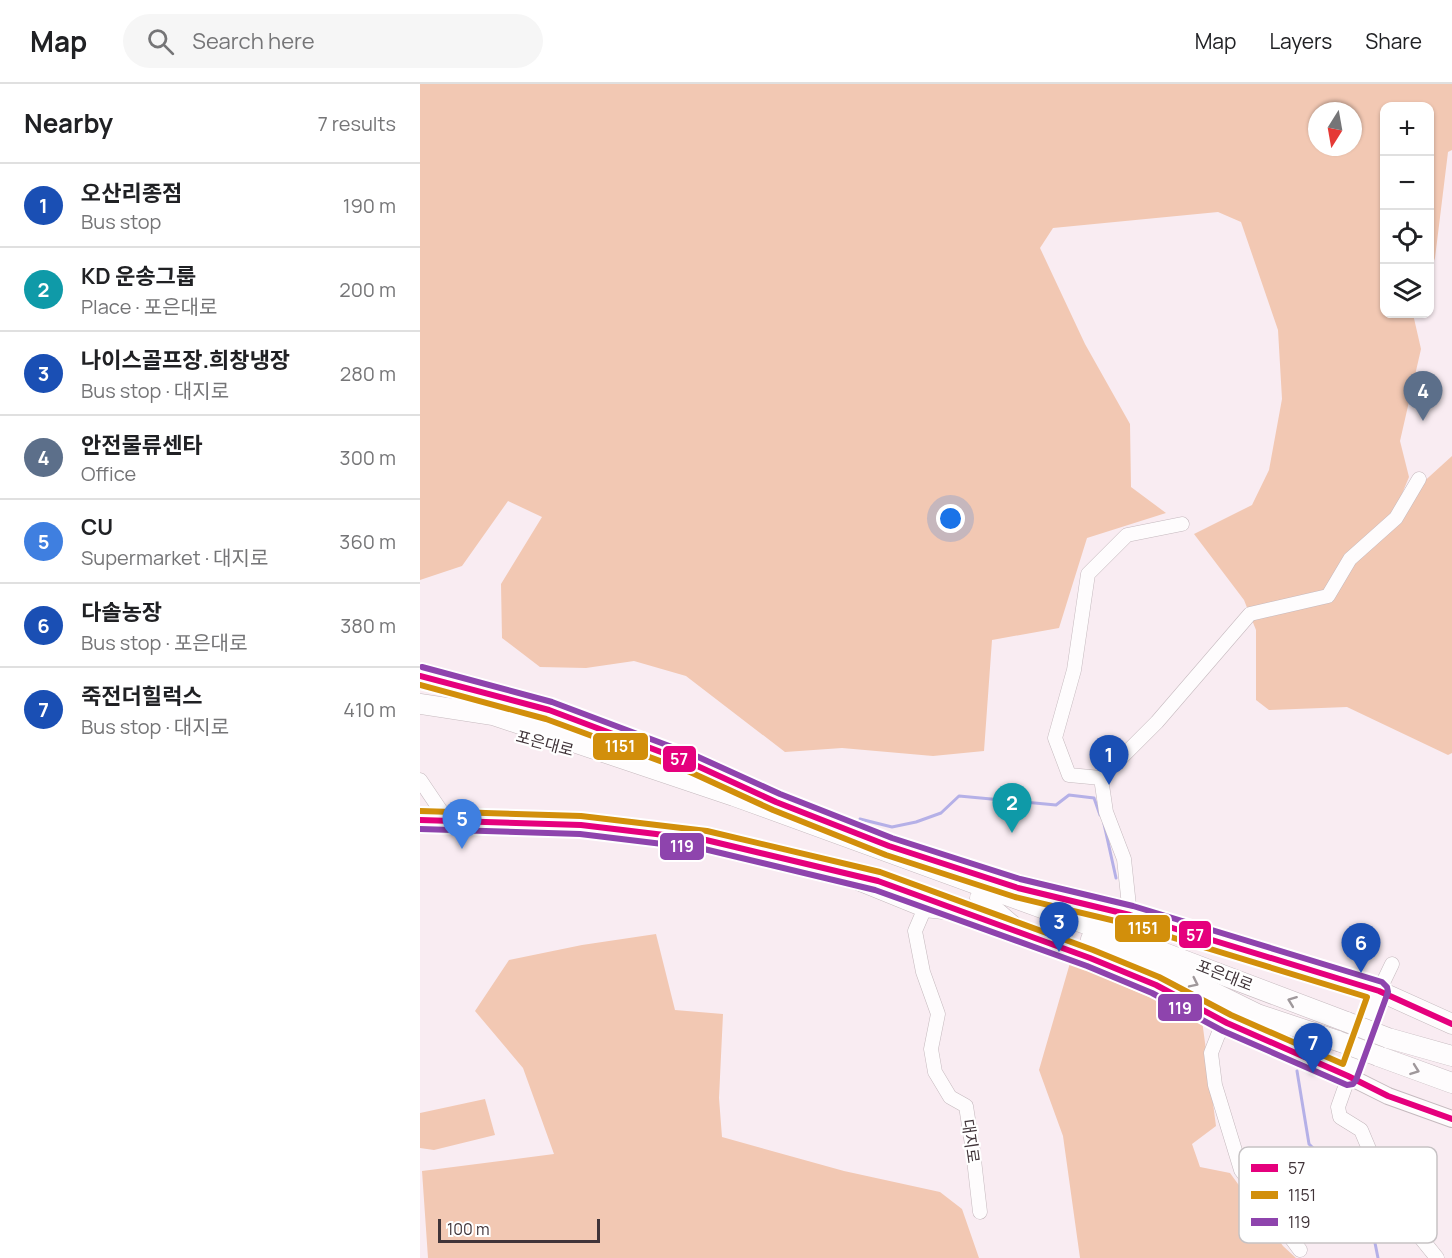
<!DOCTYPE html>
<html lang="en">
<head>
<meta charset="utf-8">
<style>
  :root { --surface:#fff; --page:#f6f6f6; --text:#202124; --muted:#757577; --line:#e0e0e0; --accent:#81747a }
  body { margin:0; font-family:Manrope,"Noto Sans KR",sans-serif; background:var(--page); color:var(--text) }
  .controls { position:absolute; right:18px; top:18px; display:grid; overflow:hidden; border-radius:12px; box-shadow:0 2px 4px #0004 }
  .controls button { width:54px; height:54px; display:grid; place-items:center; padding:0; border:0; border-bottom:2px solid var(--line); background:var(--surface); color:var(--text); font:30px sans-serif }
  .compass { position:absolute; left:888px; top:18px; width:54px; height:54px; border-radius:50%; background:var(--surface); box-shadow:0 2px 4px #0004; rotate:191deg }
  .scale { position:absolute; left:18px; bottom:15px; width:162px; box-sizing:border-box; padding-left:6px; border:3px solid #403439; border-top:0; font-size:16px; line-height:21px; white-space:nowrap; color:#403439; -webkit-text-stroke:4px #fff; paint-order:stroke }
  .you { position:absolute; left:531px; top:435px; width:21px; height:21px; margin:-15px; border:4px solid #fff; border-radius:50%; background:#1a73e8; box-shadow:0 0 0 9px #1a73e833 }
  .badge { display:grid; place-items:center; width:39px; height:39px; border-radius:50%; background:var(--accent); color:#fff; font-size:20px; font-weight:700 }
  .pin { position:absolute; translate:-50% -50px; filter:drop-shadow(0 2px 3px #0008) }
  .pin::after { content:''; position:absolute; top:32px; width:21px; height:18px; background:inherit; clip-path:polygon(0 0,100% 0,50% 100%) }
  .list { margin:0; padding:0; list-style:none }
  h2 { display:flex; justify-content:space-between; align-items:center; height:78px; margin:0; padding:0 24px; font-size:26px }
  h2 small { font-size:20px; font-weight:400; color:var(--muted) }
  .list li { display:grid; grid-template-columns:39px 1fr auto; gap:18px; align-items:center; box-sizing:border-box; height:84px; padding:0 24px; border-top:2px solid var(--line) }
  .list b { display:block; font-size:22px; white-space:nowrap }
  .list p { margin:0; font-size:20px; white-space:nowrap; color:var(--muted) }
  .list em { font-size:20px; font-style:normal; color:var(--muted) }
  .icon { flex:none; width:33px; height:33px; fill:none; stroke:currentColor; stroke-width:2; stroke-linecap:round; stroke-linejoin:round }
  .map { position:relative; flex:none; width:1032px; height:1174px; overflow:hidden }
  header { display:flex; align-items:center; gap:36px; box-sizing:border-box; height:84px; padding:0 30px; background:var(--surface); border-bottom:2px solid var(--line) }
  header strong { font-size:28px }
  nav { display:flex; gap:33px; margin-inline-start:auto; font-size:21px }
  .search { width:420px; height:54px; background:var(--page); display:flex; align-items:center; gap:15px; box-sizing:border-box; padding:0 21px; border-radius:33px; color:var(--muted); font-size:22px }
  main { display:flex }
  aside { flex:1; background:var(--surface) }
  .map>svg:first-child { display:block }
  .green { fill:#f2c8b3; fill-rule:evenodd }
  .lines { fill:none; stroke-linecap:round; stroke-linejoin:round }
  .stream { stroke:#b5b0e7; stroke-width:3 }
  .minor-casing { stroke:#c5b9be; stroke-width:15 }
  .major-casing { stroke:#c5b9be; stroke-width:18 }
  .highway-casing { stroke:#c5b9be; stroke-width:21 }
  .minor { stroke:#fefcfd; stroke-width:14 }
  .major { stroke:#fefcfd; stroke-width:16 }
  .highway { stroke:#fefcfd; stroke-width:20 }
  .highway-bridge-casing { stroke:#c5b9be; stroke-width:21; stroke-linecap:butt }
  .highway-bridge { stroke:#fefcfd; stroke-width:20 }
  .bus-1-casing { stroke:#fff; stroke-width:10 }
  .bus-2-casing { stroke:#fff; stroke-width:10 }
  .bus-3-casing { stroke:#fff; stroke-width:10 }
  .bus-1 { stroke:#e5007d; stroke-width:6 }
  .bus-2 { stroke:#d28f0b; stroke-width:6 }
  .bus-3 { stroke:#8e44ad; stroke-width:6 }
  .oneway { stroke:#9f989b }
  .labels { text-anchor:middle; stroke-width:4.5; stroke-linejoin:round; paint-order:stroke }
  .street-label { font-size:16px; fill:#403439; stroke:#fff }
  .key { fill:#fff; stroke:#c6c2c4; stroke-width:1.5 }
  .key-label { font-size:16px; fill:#403439 }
  .line-badge { stroke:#fff; stroke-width:2 }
  .badge-label { font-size:16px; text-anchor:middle; font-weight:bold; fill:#fff }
</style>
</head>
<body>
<header>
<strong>Map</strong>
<div class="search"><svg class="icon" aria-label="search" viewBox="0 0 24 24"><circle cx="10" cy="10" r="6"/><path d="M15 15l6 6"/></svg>Search here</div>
<nav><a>Map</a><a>Layers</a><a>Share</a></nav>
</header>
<main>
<aside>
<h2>Nearby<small>7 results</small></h2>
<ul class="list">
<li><span class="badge" style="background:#1a4fb4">1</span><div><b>오산리종점</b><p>Bus stop</p></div><em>190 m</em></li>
<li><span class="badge" style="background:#0f9aa8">2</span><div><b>KD 운송그룹</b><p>Place · 포은대로</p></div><em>200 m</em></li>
<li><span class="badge" style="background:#1a4fb4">3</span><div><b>나이스골프장.희창냉장</b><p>Bus stop · 대지로</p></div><em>280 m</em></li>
<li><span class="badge" style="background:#5c6f8a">4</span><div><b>안전물류센타</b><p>Office</p></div><em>300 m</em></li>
<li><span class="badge" style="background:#3f7fe0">5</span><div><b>CU</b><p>Supermarket · 대지로</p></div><em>360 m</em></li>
<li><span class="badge" style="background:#1a4fb4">6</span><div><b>다솔농장</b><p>Bus stop · 포은대로</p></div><em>380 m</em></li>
<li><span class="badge" style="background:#1a4fb4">7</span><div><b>죽전더힐럭스</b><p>Bus stop · 대지로</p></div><em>410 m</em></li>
</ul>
</aside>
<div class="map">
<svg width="1032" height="1174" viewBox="0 0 1032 1174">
  <rect width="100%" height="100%" fill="#f9ecf2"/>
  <g class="green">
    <path d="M0 0H1032V66L1028 68 1015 174 1010 188V22H964V230H993L1001 265 980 357 989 393 977 422 1032 372V669L1028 671 927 623 849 626 836 616V546L824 516 774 450 832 421 849 386 862 315 858 246 821 138 798 128 633 144 620 164 665 260 710 340 711 403 746 429 667 454 639 544 572 556 564 667 513 672 422 664 365 668 266 592 214 577 166 584 120 583 82 554 81 500 122 433 88 417 42 482 0 496ZM897 27H933V63H897Z"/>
    <polygon points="236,850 255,926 303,930 299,1014 302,1053 424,1087 520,1108 542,1125 559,1174 8,1174 2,1087 134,1070 103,984 55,927 89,876 162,861"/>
    <polygon points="650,879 782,936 796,1042 772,1060 780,1083 810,1089 863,1162 876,1174 660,1174 643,1052 619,986"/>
    <polygon points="65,1015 75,1051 14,1066 0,1064 0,1029"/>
  </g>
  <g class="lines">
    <g class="stream">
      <polyline points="440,735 472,743 496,738 521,729 539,712 636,721 649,711 674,714 680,731"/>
      <polyline points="684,740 696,794"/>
      <polyline points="877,987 889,1060 917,1088 944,1131 955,1159 958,1174"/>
    </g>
    <defs>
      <g id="minor">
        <polyline points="762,440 707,451 668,490 654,586 635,654 649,691 681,694 686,728 704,775 710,831 959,907"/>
        <polyline points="681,694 737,638 830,530 908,512 930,475 976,434 999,395"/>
        <polyline points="0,696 27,736"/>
        <polyline points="435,798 504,826 533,829"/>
        <polyline points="504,826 495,847 503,888 518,930 511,965 515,988 530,1013 546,1022 553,1067 560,1128"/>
        <polyline points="972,880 959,907 918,1023 920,1033 941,1046 957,1084 992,1143 1017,1174"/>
        <polyline points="807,939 798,951 791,969 795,1001 821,1086 880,1166"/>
      </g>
      <polyline id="major" points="0,736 27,736 161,741 286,756 458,797 574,840 670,874 736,901 807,939 928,992 968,1012 1032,1035"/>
      <g id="highway">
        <polyline points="0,592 129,626 273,680 326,704"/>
        <polyline points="0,620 73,631 314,712 718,859 927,938"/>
        <polyline points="593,802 710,831"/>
        <polyline points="560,814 602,850"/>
        <polyline points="671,855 762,893 837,930 918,957"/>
        <polyline points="670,874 706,870"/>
        <polyline points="959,907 1032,940"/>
        <polyline points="968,954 1032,972"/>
        <polyline points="958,972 1032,999"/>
      </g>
    </defs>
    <use href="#minor" class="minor-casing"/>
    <use href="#major" class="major-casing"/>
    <use href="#highway" class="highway-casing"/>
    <use href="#minor" class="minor"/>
    <use href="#major" class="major"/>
    <use href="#highway" class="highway"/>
    <defs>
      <g id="highway-bridge">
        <polyline points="927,938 968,954"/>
        <polyline points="918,957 958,972"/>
      </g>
    </defs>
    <use href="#highway-bridge" class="highway-bridge-casing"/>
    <use href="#highway-bridge" class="highway-bridge"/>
    <defs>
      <g id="bus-1">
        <polyline points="0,592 129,626 273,680 356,718 469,762 598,804 710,831 959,907 1032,940"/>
        <polyline points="0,736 161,741 286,756 458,797 670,874 736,901 807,939 928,992 968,1012 1032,1035"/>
      </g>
      <polyline id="bus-2" points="0,601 126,635 270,688 353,726 466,771 595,813 708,840 947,913 923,980 811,931 739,893 673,866 460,788 287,747 161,732 0,727"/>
      <polyline id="bus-3" points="0,745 160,750 284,765 455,806 667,882 732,909 803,947 927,1001 933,1000 936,996 968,908 967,903 962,898 713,822 600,795 472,754 360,710 276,672 132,618 2,583"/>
    </defs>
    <use href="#bus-1" class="bus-1-casing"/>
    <use href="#bus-2" class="bus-2-casing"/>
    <use href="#bus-3" class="bus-3-casing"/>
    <use href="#bus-1" class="bus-1"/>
    <use href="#bus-2" class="bus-2"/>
    <use href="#bus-3" class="bus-3"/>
  </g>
  <defs><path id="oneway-chevron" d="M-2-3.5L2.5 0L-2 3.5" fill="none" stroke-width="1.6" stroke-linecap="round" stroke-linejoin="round" transform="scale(1.5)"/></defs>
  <g class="oneway">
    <use href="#oneway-chevron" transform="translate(774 899) rotate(26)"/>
    <use href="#oneway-chevron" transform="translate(872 917) rotate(-159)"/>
    <use href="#oneway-chevron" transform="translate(995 986) rotate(20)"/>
  </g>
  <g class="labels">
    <g class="street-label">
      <text transform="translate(125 659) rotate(15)" y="6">포은대로</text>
      <text transform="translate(805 891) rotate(21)" y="6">포은대로</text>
      <text transform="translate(551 1057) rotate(82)" y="6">대지로</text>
    </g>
  </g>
  <rect x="819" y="1063" width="198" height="96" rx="9" class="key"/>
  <rect x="831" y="1080" width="27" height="8" fill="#e5007d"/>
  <rect x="831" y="1107" width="27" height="8" fill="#d28f0b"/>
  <rect x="831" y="1134" width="27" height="8" fill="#8e44ad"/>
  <g class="key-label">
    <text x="868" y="1090">57</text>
    <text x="868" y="1117">1151</text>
    <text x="868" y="1144">119</text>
  </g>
  <g class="line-badge">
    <rect x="172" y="648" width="57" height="29" rx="6" fill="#d28f0b"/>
    <rect x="242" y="661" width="35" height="28" rx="6" fill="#e5007d"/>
    <rect x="239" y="748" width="46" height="29" rx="6" fill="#8e44ad"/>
    <rect x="694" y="830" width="57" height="29" rx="6" fill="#d28f0b"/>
    <rect x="758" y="836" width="34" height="29" rx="6" fill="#e5007d"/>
    <rect x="737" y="909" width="46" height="29" rx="6" fill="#8e44ad"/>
  </g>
  <g class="badge-label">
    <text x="200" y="668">1151</text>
    <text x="259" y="681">57</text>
    <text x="262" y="768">119</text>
    <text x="723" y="850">1151</text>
    <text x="775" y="857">57</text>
    <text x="760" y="930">119</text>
  </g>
</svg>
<div class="controls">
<button>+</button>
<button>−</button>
<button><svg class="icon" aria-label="locate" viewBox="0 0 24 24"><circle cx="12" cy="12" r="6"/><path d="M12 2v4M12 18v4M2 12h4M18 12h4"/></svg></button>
<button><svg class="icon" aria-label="layers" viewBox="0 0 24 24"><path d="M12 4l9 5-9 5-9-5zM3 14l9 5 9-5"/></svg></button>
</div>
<svg class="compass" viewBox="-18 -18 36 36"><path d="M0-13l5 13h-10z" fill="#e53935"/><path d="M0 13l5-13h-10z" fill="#757577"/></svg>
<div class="scale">100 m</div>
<div class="you"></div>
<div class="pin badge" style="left:689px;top:701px;background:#1a4fb4">1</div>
<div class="pin badge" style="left:592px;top:749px;background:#0f9aa8">2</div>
<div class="pin badge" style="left:639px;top:868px;background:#1a4fb4">3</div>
<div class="pin badge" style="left:1003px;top:337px;background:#5c6f8a">4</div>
<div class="pin badge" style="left:42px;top:765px;background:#3f7fe0">5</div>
<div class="pin badge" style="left:941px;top:889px;background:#1a4fb4">6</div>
<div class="pin badge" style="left:893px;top:989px;background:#1a4fb4">7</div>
</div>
</main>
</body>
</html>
